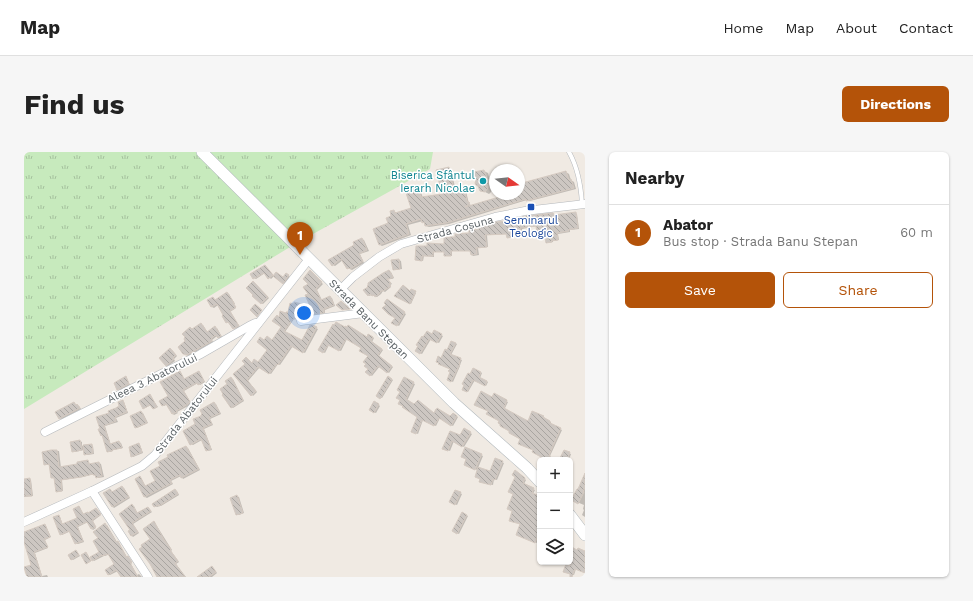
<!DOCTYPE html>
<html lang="en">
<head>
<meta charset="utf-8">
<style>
  :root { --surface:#fff; --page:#f6f6f6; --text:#222; --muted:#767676; --line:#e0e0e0; --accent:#b45309 }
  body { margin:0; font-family:"Work Sans",sans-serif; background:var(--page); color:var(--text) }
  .controls { position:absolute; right:12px; bottom:12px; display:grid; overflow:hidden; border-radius:6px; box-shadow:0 1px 3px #0004 }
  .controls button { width:36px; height:36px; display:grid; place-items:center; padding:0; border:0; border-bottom:1px solid var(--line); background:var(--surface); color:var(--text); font:20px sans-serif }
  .compass { position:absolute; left:465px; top:12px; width:36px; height:36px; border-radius:50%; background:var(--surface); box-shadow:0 1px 3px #0004; rotate:104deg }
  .you { position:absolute; left:280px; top:161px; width:14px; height:14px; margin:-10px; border:3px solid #fff; border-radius:50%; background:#1a73e8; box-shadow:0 0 0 6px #1a73e833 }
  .badge { display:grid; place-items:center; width:26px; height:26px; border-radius:50%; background:var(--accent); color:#fff; font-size:13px; font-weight:700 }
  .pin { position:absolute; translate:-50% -33px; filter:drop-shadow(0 1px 2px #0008) }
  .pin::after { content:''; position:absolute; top:21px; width:14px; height:12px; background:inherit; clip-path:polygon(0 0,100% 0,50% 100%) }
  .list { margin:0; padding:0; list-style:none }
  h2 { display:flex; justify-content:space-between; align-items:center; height:52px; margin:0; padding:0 16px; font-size:17px }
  h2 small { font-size:13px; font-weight:400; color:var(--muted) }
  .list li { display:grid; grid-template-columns:26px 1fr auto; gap:12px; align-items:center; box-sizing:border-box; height:56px; padding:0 16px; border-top:1px solid var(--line) }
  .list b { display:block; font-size:15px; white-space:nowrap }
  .list p { margin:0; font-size:13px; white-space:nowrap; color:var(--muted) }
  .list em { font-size:13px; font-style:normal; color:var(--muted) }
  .actions { display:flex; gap:8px; padding:12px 16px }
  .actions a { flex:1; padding:9px 0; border:1px solid var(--accent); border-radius:6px; text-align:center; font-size:14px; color:var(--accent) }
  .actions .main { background:var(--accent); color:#fff }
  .icon { flex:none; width:22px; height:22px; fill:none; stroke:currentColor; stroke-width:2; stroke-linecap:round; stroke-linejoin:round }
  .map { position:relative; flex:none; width:561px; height:425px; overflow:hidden; border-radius:6px }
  header { display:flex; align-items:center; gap:24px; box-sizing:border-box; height:56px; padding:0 20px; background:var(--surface); border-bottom:1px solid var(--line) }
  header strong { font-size:19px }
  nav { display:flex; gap:22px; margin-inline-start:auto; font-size:14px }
  .intro { display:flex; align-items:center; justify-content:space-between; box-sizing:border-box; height:96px; padding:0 24px }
  h1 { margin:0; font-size:28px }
  .button { padding:10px 18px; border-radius:6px; background:var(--accent); color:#fff; font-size:14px; font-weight:700 }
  main { display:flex; gap:24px; padding:0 24px }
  aside { flex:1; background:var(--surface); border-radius:6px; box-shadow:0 1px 3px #0004 }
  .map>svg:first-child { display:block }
  .grass { fill:url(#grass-tufts) }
  .shadow { fill:#0003 }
  .building { fill:url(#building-back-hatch); stroke:#d5cac1 }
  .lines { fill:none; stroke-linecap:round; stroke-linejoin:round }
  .lane-casing { stroke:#b4b8bc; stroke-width:5 }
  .street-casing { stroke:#b4b8bc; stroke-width:9 }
  .secondary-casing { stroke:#b2b9bd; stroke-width:12 }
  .lane { stroke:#fff; stroke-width:4 }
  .street { stroke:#fff; stroke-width:8 }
  .secondary { stroke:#fff; stroke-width:11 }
  .culture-dot { fill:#0f9aa8; stroke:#fff; stroke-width:1.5 }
  .transit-dot { fill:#1a4fb4; stroke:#fff; stroke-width:1.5 }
  .labels { text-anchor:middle; stroke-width:3; stroke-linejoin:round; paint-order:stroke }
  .culture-label { font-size:11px; fill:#0d838f; stroke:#fff; text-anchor:end }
  .transit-label { font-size:11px; fill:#164399; stroke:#fff }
  .street-label { font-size:11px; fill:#5b6266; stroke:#fff }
</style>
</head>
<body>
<header>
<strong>Map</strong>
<nav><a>Home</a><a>Map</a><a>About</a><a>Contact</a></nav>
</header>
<div class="intro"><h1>Find us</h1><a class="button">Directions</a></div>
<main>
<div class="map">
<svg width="561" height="425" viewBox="0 0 561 425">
  <defs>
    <pattern id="grass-tufts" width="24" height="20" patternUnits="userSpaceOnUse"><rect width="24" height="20" fill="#c7eabd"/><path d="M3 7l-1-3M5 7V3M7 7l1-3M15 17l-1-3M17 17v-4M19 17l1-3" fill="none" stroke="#a5c19d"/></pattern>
    <pattern id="building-back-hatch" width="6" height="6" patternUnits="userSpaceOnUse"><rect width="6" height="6" fill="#cdc7c2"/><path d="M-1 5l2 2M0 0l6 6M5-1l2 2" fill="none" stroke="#a9a5a1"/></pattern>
  </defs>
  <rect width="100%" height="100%" fill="#f0eae3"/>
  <polygon class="grass" points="0,0 409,0 406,17 271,92 0,257"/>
  <g class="shadow">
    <polygon points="425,17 427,18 432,39 440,37 442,39 445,52 449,54 488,42 495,42 495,40 542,20 545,22 547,28 550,30 552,37 506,49 503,48 425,72 405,75 402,74 402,72 399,69 384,73 387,83 358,94 356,93 368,65 367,59 370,59 373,61 388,57 393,35 396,37 399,46 419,42"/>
    <polygon points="460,19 464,21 466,29 469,31 468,35 468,39 465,42 457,38"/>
    <polygon points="551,61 553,62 555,77 546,78 546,80 534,82 535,88 529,89 529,90 524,91 523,90 521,80 515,81 514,80 513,74 498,77 498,81 489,82 490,85 485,86 483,85 483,82 463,83 464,95 454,96 455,103 449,104 448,103 447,99 428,99 428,104 422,104 421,100 410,100 410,105 400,104 399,109 392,108 393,95 421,93 432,86 446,82 529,62 531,63"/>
    <polygon points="338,87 340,88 345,99 336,102 340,111 328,118 324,116 319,108 311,114 309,113"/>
    <polygon points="375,108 377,109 378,117 371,118 370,117"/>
    <polygon points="241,114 250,124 247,127 241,121 232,127 230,126"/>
    <polygon points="365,119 367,120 370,126 368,127 364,127 368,132 366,133 367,135 361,140 359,139 357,142 353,145 350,144 348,142 346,144 344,143"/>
    <polygon points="287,121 299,132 293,138 298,148 306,145 308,146 311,154 301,158 301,161 278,164 274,167 270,167 261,180 278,189 288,174 294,177 281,201 269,194 256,213 254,212 247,222 236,215 224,229 233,240 229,244 210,222 228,212 235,211 245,198 241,189 249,189 258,175 255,166 263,162 288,156 285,143"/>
    <polygon points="264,123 266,125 261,132 259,131 259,126"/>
    <polygon points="231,132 245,146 239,152 237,151"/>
    <polygon points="387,138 392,141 387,152 371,144 386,140"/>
    <polygon points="203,141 205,142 211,152 210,152 212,156 206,160 216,175 212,177 206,170 205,171 203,170 194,153 190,156 188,155 185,149 189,146 192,149"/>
    <polygon points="363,149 382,162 375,174 369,170 372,166 363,153"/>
    <polygon points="179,173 184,181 191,176 193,176 198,185 196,186 193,184 188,188 189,190 164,204 162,202 163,189 168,178"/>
    <polygon points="309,173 343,186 345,183 350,186 348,190 359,198 355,204 369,215 365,221 356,214 348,224 343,220 345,217 343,211 345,204 338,196 323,187 317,199 305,193 301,201 295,197"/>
    <polygon points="410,179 419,184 415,191 407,187 398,202 392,199 408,183"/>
    <polygon points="428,190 433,192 427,203 438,208 436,213 436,214 429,230 424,227 427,220 427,217 417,207 423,199"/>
    <polygon points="148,198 153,204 150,207 151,209 144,214 142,213"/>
    <polygon points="450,217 458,221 456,226 464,230 462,234 451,228 444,240 439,237"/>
    <polygon points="156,220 157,221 161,228 175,220 176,221 181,230 176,233 174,231 160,239 167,251 166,253 153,260 154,261 150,263 149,262 144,252 140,254 138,253 145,244"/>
    <polygon points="364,225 369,228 358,246 353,244"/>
    <polygon points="102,226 103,227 106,233 96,238 94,237"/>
    <polygon points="207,226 209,227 220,249 209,256 207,255 204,232"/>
    <polygon points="380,227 391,232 383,249 410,262 427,266 429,262 434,265 429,274 416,266 412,274 399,268 394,282 388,279 394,265 380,254 377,248 377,239"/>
    <polygon points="470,243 484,250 480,258 505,270 509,260 521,266 520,267 527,270 527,272 538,278 526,304 527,305 526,308 517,308 518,305 487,279 477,269 468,246"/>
    <polygon points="126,244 134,255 130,257 127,253 121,256 120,256"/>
    <polygon points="99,250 100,250 104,261 92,266 94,270 81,274 87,293 95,290 97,291 99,296 89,298 89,299 86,300 84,299 79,284 77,283 76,278 86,262 94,257"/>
    <polygon points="351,250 356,254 352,261 346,258"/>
    <polygon points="50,251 52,253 55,254 57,257 38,267 36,266"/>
    <polygon points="190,251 192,252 197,262 186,267 189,273 180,277 188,298 184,299 183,298 178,288 169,293 167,292 173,273"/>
    <polygon points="117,260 119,261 124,271 113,276 112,275"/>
    <polygon points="441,277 448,282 440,295 430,289 426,299 420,296 427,280 436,285"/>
    <polygon points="56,289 58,290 58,294 67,293 69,294 70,302 63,303 61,302 60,298 51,300 49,299"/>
    <polygon points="115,292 116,293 119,301 109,305 108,304"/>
    <polygon points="162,295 164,296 176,318 159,327 157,324 147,329 149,332 123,346 121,345 112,327 116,325 117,326 122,335 132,329 137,314"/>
    <polygon points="33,299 35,299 37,316 55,313 63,309 65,310 66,313 75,311 77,312 80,325 74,326 70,322 59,325 38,328 39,339 34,340 33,339 31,326 28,325 26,313 21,313 19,301"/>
    <polygon points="540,299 547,302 545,308 536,308"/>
    <polygon points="457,303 459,304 454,316 467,320 472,308 480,311 473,328 470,327 469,333 457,330 456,319 441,313"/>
    <polygon points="493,320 502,328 500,332 511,338 509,342 516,346 516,385 515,385 513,391 493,382 497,372 489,359"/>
    <polygon points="561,323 561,365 558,363 560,358 559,357 560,353 548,348 554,339"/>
    <polygon points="6,327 7,328 9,344 0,345 0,328"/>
    <polygon points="98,335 100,336 106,346 90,356 89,355 81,341 86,338 89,340"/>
    <polygon points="151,338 153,339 155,343 137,354 136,354 133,355 131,354"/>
    <polygon points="432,339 438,342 433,353 427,350"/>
    <polygon points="213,344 215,345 220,361 215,363 213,362"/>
    <polygon points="108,353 110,354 114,362 124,356 128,360 109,372 115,381 109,385 108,384 107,378"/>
    <polygon points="55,355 56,356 60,363 64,361 65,361 72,357 77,363 69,369 72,376 69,378 68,377 64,370 54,375 60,390 54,392 52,392 47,379 38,383 37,382 34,364 36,365 39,373 55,366"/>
    <polygon points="438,362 444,364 435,382 429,379"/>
    <polygon points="130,370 131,371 148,398 147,399 155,410 152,412 162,425 135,425 127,387"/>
    <polygon points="21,373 22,374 27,385 21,388 24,396 11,401 18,424 23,423 24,425 4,425 9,414 0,387 0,381"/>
    <polygon points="81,373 83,373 93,390 95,391 103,405 105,406 108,411 107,412 113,423 115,422 118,425 97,425 94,419 86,423 84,423 91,412 86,402 81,404 80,404 70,409 69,408 76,400 75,386"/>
    <polygon points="546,395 561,410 561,420 552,417 550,423 540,420 543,410 546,410"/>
    <polygon points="53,400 56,404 49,408 47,407"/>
    <polygon points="189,416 193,421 188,425 175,425"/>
  </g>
  <g class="building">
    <polygon points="425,15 430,39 440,36 443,49 446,51 441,55 485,42 495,42 495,39 499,38 498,31 542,19 545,28 547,27 550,36 502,49 502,47 422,71 401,74 400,70 398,71 397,67 382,72 385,82 355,93 349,77 364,71 362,66 367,64 366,59 370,58 371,61 387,56 381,38 393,34 397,45 418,42 412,18"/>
    <polygon points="460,18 463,26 465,28 464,32 464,36 461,40 456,39 454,34 452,33 451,31 452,28 450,20"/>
    <polygon points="552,60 554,76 544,78 545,79 533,81 534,88 527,89 528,90 522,91 520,80 513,81 512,74 496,76 497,80 488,82 489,85 483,86 482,82 461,83 463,95 452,96 453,102 447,103 446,99 427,99 427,104 420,104 420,100 409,100 409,104 398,104 398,109 391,108 392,94 403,94 403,91 420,92 420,85 431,85 431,82 432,82 445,81 445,78 455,77 454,75 472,70 498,67 498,65 502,64 529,61 530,63"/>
    <polygon points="338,86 343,98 335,102 339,109 326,117 325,116 323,117 317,107 308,114 304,108 330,93 329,90"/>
    <polygon points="375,107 376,117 369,118 367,108"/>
    <polygon points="241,113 249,123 244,127 240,121 229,127 226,122"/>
    <polygon points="286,118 298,130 292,137 297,148 306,144 310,153 300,157 300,161 276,164 272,167 269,167 260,179 278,188 286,173 289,173 293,175 279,201 267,194 254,213 253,212 245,222 234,215 223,228 232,239 227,244 209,222 221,212 218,209 222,205 228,211 230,207 234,210 243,198 233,190 236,185 240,188 243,184 248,188 257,175 248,169 253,163 255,165 256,159 262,161 262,160 264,160 266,151 270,152 270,150 286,154 281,143 284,142 279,135 284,132 279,127"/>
    <polygon points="365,118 369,125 366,127 363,127 367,131 365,132 367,134 359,139 357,139 355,142 351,145 350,143 348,144 346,142 344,144 339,138 344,135 343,134 344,133 344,131 359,121"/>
    <polygon points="252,120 259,125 262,121 265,123 259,132 249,124"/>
    <polygon points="229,129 244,145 237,152 228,144 229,143 222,136"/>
    <polygon points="379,133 386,139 387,137 392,139 386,152 370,144"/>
    <polygon points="203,140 210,151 209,151 212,155 206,159 215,174 209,177 204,170 202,171 198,164 199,163 193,152 187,155 183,148 189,145 191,148"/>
    <polygon points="363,147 381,160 373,174 367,171 371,166 364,162 358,156 362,153 360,151"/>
    <polygon points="317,149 326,157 318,158 312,153"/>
    <polygon points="231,152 238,158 233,165 226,158"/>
    <polygon points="312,170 321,175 321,174 323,175 324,173 343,185 344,182 349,185 347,189 358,197 354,203 368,214 363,221 354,214 346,224 341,220 344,217 340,214 342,212 339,210 344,204 335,199 337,196 322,187 315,199 304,193 299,201 294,198 309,172 310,173"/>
    <polygon points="177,171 183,180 191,174 197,184 194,186 191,183 187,187 188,189 163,203 162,203 160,202 159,202 154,195 161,189 160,187 161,185 158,182 166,175 168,177"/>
    <polygon points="410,178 418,182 413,191 405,187 396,202 391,199 394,194 392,193 398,184 399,185 403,179 408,182"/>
    <polygon points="427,189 432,191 426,202 437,206 435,212 436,212 427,230 423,228 426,220 424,219 426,217 414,212 415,211 412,210 414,204 417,206 421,197 423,198"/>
    <polygon points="146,196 152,203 149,206 150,207 142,214 135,206"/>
    <polygon points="449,216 457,220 455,225 463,229 461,234 449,228 443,240 438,238 440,233 438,232 444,221 446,222"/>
    <polygon points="156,219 160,227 175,219 180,229 174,233 173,231 159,238 166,250 164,252 152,259 153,260 148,262 142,252 138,254 135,249 144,244 136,230"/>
    <polygon points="102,224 105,232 93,238 90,231"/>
    <polygon points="364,224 368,227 356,247 352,244"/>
    <polygon points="207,225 219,248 207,256 198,243 199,242 196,237 203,232 201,229"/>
    <polygon points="380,225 390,230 382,247 390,252 394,248 410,261 412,257 413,257 413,256 426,264 429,261 433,264 427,274 415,266 410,274 398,268 392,282 387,280 393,265 378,255 379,254 374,252 376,248 372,246 376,240 373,238"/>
    <polygon points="457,239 468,245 470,241 483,248 480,256 504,269 508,259 520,264 519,265 526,269 526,271 537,276 525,303 526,303 524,308 516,308 517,305 508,300 509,298 494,292 496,287 485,281 485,279 476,274 476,272 474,271 475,269 462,262 464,259 450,253"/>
    <polygon points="126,242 133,255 129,257 126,253 119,257 115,249"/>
    <polygon points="99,248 103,260 91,265 92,269 80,274 86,292 95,289 98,296 88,298 88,299 83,300 78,283 77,284 74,277 76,277 72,265 85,261 84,259 92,256 95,254 94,250"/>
    <polygon points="350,249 355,252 350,261 345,258"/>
    <polygon points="50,250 52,253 53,252 56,256 35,267 31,260"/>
    <polygon points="190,250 196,261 185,266 188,272 179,276 187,297 182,299 177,287 166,293 159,279 171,272 169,267 177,264 177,263 178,262 176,258"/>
    <polygon points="117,259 123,271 111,276 106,264"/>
    <polygon points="440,276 447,280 438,295 428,289 424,299 418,297 426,279 436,283"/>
    <polygon points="56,288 58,298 48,300 46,290"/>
    <polygon points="115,291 118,300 107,305 105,295"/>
    <polygon points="68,292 69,301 60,303 59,293"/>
    <polygon points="162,294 175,317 157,326 156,323 146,328 148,331 120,345 111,327 116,324 121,334 131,329 126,319 136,314 134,310 144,305 143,303"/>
    <polygon points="441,295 458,302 451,318 440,313 442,307 437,305"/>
    <polygon points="27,298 33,298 35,315 53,312 53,310 64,308 65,312 75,310 78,324 72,326 71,323 69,323 69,322 57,325 37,328 38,339 32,340 30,326 27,326 25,312 20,313 18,300"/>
    <polygon points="540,298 546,300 543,308 535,308"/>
    <polygon points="471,306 479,309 471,328 469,327 467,333 455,330 456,327 451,325 454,315 466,319"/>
    <polygon points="491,318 501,326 499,331 510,336 508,341 516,344 516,378 511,391 492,383 496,372 485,369 488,359 483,357 489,342 484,340 491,325 488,323"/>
    <polygon points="561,321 561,335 559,340 560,340 554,352 547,348 553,337 554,337"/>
    <polygon points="6,326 8,344 0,344 0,327"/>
    <polygon points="98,334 105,345 88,355 79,341 86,337 88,340"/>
    <polygon points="151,337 154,342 135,354 134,353 130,355 128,352"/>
    <polygon points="431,338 437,340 431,353 425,350"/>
    <polygon points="213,343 219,361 212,363 206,346"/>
    <polygon points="108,352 113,361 124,355 127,359 108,371 114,380 107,384 104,379 106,378 95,362"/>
    <polygon points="55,354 59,362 64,360 64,361 72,356 77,362 68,368 72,375 67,377 63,370 53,374 59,389 51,392 45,379 36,383 29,365 35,363 38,372 53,366 49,357"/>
    <polygon points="438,360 443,363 433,382 428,379"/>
    <polygon points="130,369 140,388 147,397 146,398 154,409 151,411 161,425 133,425 126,412 115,397 118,395 117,393 126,387 119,377"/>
    <polygon points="81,371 92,390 94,389 102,405 104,404 108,410 106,411 114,425 97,425 92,418 84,423 81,418 90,412 84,402 78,404 78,403 68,409 66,405 75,400 69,389 74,386 69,380"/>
    <polygon points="21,372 26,385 20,387 24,395 10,400 18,425 3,425 0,415 7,413 0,390 0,380"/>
    <polygon points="546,394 553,398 554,396 561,399 561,421 551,417 548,425 546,425 546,422 539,420 542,412 546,414"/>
    <polygon points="52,398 55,403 47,408 44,403"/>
    <polygon points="62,400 67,409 62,412 57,403"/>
    <polygon points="188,414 192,420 185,425 173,425"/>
  </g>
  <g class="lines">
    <defs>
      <path id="lane" d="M545 0C554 16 557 34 558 52"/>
      <g id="street">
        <polyline points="316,138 329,125 355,105 377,92 471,65 501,59 561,52"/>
        <polyline points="277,169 340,161"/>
        <polyline points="21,280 175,203 227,173 231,171 234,171"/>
        <polyline points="68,339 124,425"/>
        <polyline points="0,370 68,339 118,314 131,303 285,107"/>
      </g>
      <g id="secondary">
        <polyline points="178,0 430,251 503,316 516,330"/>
        <polyline points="546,363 561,383"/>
      </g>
    </defs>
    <use href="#lane" class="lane-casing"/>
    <use href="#street" class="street-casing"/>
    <use href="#secondary" class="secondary-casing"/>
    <use href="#lane" class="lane"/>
    <use href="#street" class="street"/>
    <use href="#secondary" class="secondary"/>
  </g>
  <circle class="culture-dot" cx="459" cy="29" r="4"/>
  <rect class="transit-dot" x="503" y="51" width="8" height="8" rx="2"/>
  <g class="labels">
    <g class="culture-label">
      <text x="451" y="27">Biserica Sfântul<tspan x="451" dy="13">Ierarh Nicolae</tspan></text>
    </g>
    <g class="transit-label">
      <text x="507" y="72">Seminarul<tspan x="507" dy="13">Teologic</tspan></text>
    </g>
    <g class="street-label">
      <text transform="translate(431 77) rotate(-15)" y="4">Strada Coșuna</text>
      <text transform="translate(345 167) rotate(45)" y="4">Strada Banu Stepan</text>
      <text transform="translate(128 226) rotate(-26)" y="4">Aleea 3 Abatorului</text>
      <text transform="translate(162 263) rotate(-52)" y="4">Strada Abatorului</text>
    </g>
  </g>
</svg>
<div class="controls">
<button>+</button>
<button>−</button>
<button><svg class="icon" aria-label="layers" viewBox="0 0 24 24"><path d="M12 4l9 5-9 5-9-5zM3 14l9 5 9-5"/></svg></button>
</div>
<svg class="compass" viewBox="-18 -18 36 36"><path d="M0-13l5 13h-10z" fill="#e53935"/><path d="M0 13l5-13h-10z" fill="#767676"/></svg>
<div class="you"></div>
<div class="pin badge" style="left:276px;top:103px">1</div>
</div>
<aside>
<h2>Nearby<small></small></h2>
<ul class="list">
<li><span class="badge">1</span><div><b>Abator</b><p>Bus stop · Strada Banu Stepan</p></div><em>60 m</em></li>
</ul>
<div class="actions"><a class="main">Save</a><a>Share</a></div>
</aside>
</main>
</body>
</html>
